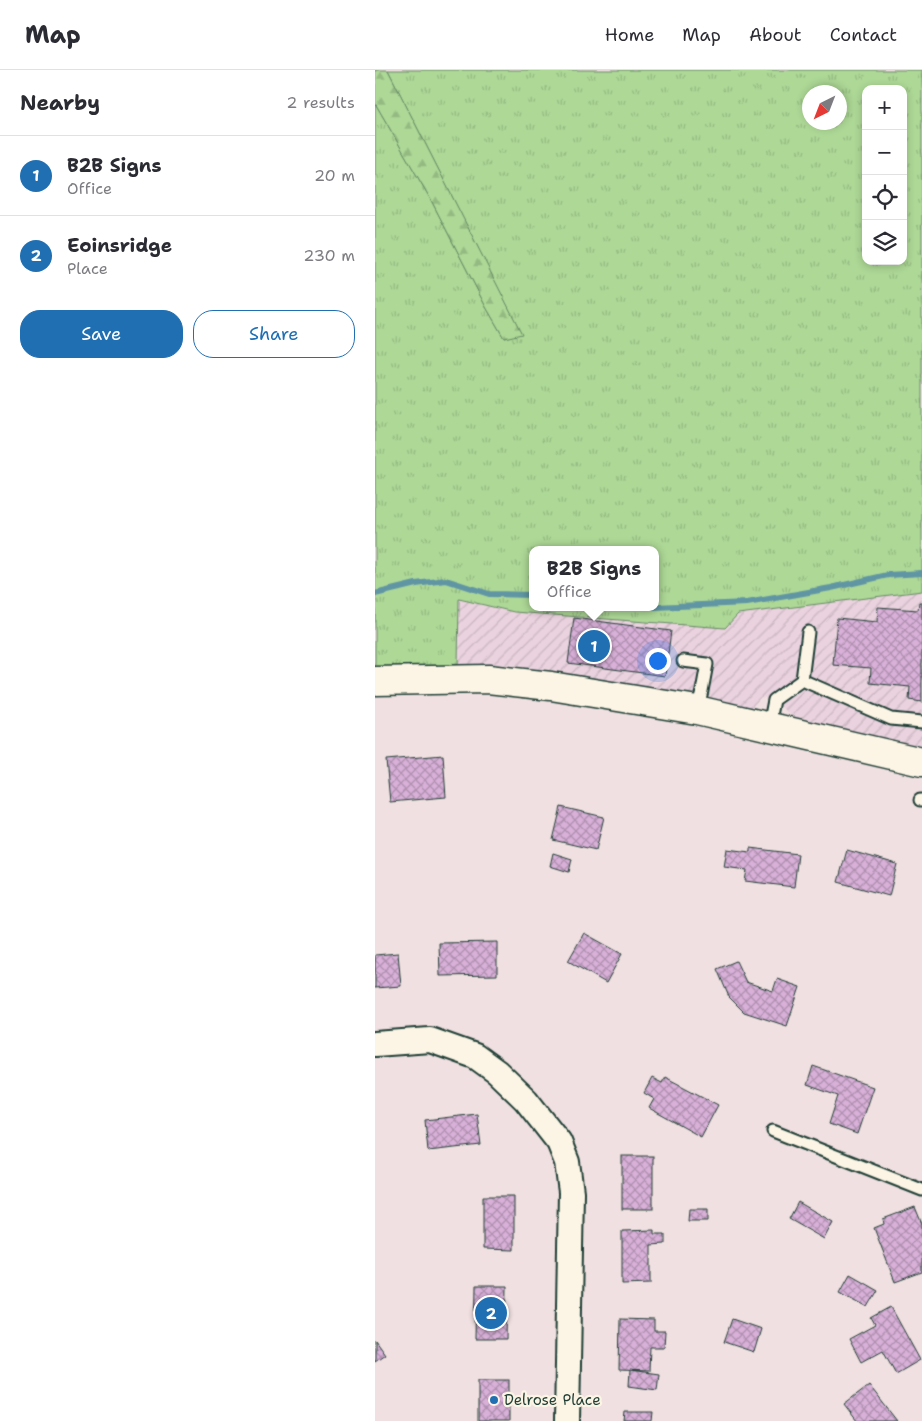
<!DOCTYPE html>
<html lang="en">
<head>
<meta charset="utf-8">
<style>
  :root { --surface:#fff; --page:#f7f7f7; --text:#2b2b33; --muted:#7c7c81; --line:#e1e1e2; --accent:#1f6fb2 }
  body { margin:0; font-family:"Shantell Sans",sans-serif; background:var(--page); color:var(--text) }
  .controls { position:absolute; right:15px; top:15px; display:grid; overflow:hidden; border-radius:10px; box-shadow:0 2px 8px #0003 }
  .controls button { width:45px; height:45px; display:grid; place-items:center; padding:0; border:0; border-bottom:1px solid var(--line); background:var(--surface); color:var(--text); font:25px sans-serif }
  .compass { position:absolute; left:427px; top:15px; width:45px; height:45px; border-radius:50%; background:var(--surface); box-shadow:0 2px 8px #0003; rotate:222deg }
  .you { position:absolute; left:282px; top:590px; width:18px; height:18px; margin:-12px; border:4px solid #fff; border-radius:50%; background:#1a73e8; box-shadow:0 0 0 8px #1a73e833 }
  .badge { display:grid; place-items:center; width:32px; height:32px; border-radius:50%; background:var(--accent); color:#fff; font-size:16px; font-weight:700 }
  .pin { position:absolute; translate:-50% -50%; border:2px solid #fff; box-shadow:0 1px 5px #0006 }
  .popup { position:absolute; left:154px; top:476px; width:130px; height:65px; box-sizing:border-box; display:grid; place-content:center; border-radius:10px; background:var(--surface); filter:drop-shadow(0 1px 4px #0005); font-size:16px; white-space:nowrap; color:var(--muted) }
  .popup b { font-size:19px; color:var(--text) }
  .popup::after { content:''; position:absolute; left:50%; top:100%; margin-left:-10px; border:10px solid transparent; border-top-color:var(--surface) }
  .list { margin:0; padding:0; list-style:none }
  h2 { display:flex; justify-content:space-between; align-items:center; height:65px; margin:0; padding:0 20px; font-size:21px }
  h2 small { font-size:16px; font-weight:400; color:var(--muted) }
  .list li { display:grid; grid-template-columns:32px 1fr auto; gap:15px; align-items:center; box-sizing:border-box; height:80px; padding:0 20px; border-top:1px solid var(--line) }
  .list b { display:block; font-size:19px; white-space:nowrap }
  .list p { margin:0; font-size:16px; white-space:nowrap; color:var(--muted) }
  .list em { font-size:16px; font-style:normal; color:var(--muted) }
  .actions { display:flex; gap:10px; padding:15px 20px }
  .actions a { flex:1; padding:11px 0; border:1px solid var(--accent); border-radius:20px; text-align:center; font-size:18px; color:var(--accent) }
  .actions .main { background:var(--accent); color:#fff }
  .icon { flex:none; width:28px; height:28px; fill:none; stroke:currentColor; stroke-width:2; stroke-linecap:round; stroke-linejoin:round }
  .map { position:relative; flex:none; width:547px; height:1351px; overflow:hidden }
  header { display:flex; align-items:center; gap:30px; box-sizing:border-box; height:70px; padding:0 25px; background:var(--surface); border-bottom:1px solid var(--line) }
  header strong { font-size:24px }
  nav { display:flex; gap:28px; margin-inline-start:auto; font-size:18px }
  main { display:flex }
  aside { flex:1; background:var(--surface) }
  .map>svg:first-child { display:block }
  .industrial { fill:url(#industrial-furrows) }
  .grass { fill:url(#grass-tufts); stroke:#668a65; fill-rule:evenodd }
  .forest { fill:url(#forest-firs); stroke:#668a65 }
  .lines { fill:none; stroke-linecap:round; stroke-linejoin:round }
  .stream { stroke:#6196a4; stroke-width:6 }
  .building { fill:url(#building-cross-hatch); stroke:#1f3d34 }
  .service-casing { stroke:#1f3d34; stroke-width:15 }
  .minor-casing { stroke:#1f3d34; stroke-width:28 }
  .tertiary-casing { stroke:#1f3d34; stroke-width:31 }
  .service { stroke:#fcf5e5; stroke-width:11 }
  .minor { stroke:#fcf5e5; stroke-width:24 }
  .tertiary { stroke:#fcf5e5; stroke-width:28 }
  .poi-dot { fill:#1f6fb2; stroke:#fcf5e5; stroke-width:2 }
  .labels { text-anchor:middle; stroke-width:4.5; stroke-linejoin:round; paint-order:stroke }
  .poi-label { font-size:15px; fill:#1f3d34; stroke:#fcf5e5; text-anchor:start }
</style>
</head>
<body>
<header>
<strong>Map</strong>
<nav><a>Home</a><a>Map</a><a>About</a><a>Contact</a></nav>
</header>
<main>
<aside>
<h2>Nearby<small>2 results</small></h2>
<ul class="list">
<li><span class="badge">1</span><div><b>B2B Signs</b><p>Office</p></div><em>20 m</em></li>
<li><span class="badge">2</span><div><b>Eoinsridge</b><p>Place</p></div><em>230 m</em></li>
</ul>
<div class="actions"><a class="main">Save</a><a>Share</a></div>
</aside>
<div class="map">
<svg width="547" height="1351" viewBox="0 0 547 1351">
  <defs>
    <pattern id="industrial-furrows" width="10" height="10" patternUnits="userSpaceOnUse" patternTransform="scale(1.25)"><rect width="10" height="10" fill="#ead2de"/><path d="M-1 1l2-2M0 10L10 0M9 11l2-2" fill="none" stroke="#c8b5bf"/></pattern>
    <pattern id="grass-tufts" width="24" height="20" patternUnits="userSpaceOnUse" patternTransform="scale(1.25)"><rect width="24" height="20" fill="#add896"/><path d="M3 7l-1-3M5 7V3M7 7l1-3M15 17l-1-3M17 17v-4M19 17l1-3" fill="none" stroke="#94ba82"/></pattern>
    <pattern id="forest-firs" width="22" height="20" patternUnits="userSpaceOnUse" patternTransform="scale(1.25)"><rect width="22" height="20" fill="#add896"/><path d="M5 1l3.5 6h-7zM16 11l3.5 6h-7z" fill="#94ba82"/></pattern>
    <pattern id="building-cross-hatch" width="8" height="8" patternUnits="userSpaceOnUse" patternTransform="scale(1.25)"><rect width="8" height="8" fill="#d8b0d8"/><path d="M0 0l8 8M0 8l8-8" fill="none" stroke="#af90b0"/></pattern>
  </defs>
  <rect width="100%" height="100%" fill="#f1e0e1"/>
  <filter id="ink" filterUnits="userSpaceOnUse"><feTurbulence type="fractalNoise" baseFrequency=".02" numOctaves="2"/><feDisplacementMap in="SourceGraphic" scale="10" xChannelSelector="R" yChannelSelector="G"/><feConvolveMatrix kernelMatrix="1 2 1 2 8 2 1 2 1" color-interpolation-filters="sRGB"/></filter>
  <g filter="url(#ink)">
    <polygon class="industrial" points="547,521 547,678 418,647 399,630 386,627 375,639 340,632 312,624 127,594 78,596 83,529 139,542 363,544"/>
    <path class="grass" d="M13 0H547V521L363 544 350 558 139 542 84 529 83 596 0 599V33L56 130 111 237 129 268 146 263ZM491 19H528V191H491ZM434 22H464V52H434ZM158 480H280V537H158Z"/>
    <polygon class="forest" points="0,0 13,0 147,264 129,268 111,237 56,130 0,33"/>
    <g class="lines">
      <g class="stream">
        <polyline points="0,524 41,514 71,510 114,524 158,525"/>
        <polyline points="280,537 372,533 456,518 513,505 547,503"/>
      </g>
    </g>
    <g class="building">
      <polygon points="544,532 547,533 547,632 534,630 535,617 495,613 496,598 458,595 462,548 502,552 503,537 543,540"/>
      <polygon points="199,548 296,561 290,606 193,593"/>
      <polygon points="68,685 71,727 15,732 11,690"/>
      <polygon points="186,737 229,747 221,780 178,770"/>
      <polygon points="375,778 423,784 419,817 370,811 372,800 349,797 352,779 375,782"/>
      <polygon points="472,780 522,794 514,826 463,812"/>
      <polygon points="178,783 197,789 194,802 175,796"/>
      <polygon points="209,863 247,884 231,913 193,891"/>
      <polygon points="122,872 122,905 65,906 64,873"/>
      <polygon points="23,883 26,916 0,918 0,885"/>
      <polygon points="361,891 371,912 398,921 402,909 425,917 412,956 369,942 354,927 342,899"/>
      <polygon points="438,996 498,1017 482,1064 454,1054 463,1026 432,1015"/>
      <polygon points="290,1007 343,1035 326,1067 274,1038 279,1029 269,1023 277,1008 287,1013"/>
      <polygon points="102,1044 106,1075 53,1081 50,1050"/>
      <rect x="247" y="1086" width="31" height="53"/>
      <polygon points="108,1126 139,1126 139,1180 108,1179"/>
      <polygon points="423,1132 458,1152 449,1169 414,1149"/>
      <polygon points="540,1137 547,1154 547,1202 520,1212 499,1158 509,1154 508,1149"/>
      <polygon points="314,1139 333,1139 333,1151 313,1151"/>
      <polygon points="279,1160 279,1164 290,1164 290,1174 276,1175 276,1213 247,1214 247,1161"/>
      <polygon points="475,1204 503,1220 493,1237 465,1222"/>
      <polygon points="101,1216 132,1216 131,1269 100,1269"/>
      <polygon points="516,1237 545,1290 521,1304 508,1280 486,1292 474,1269 500,1255 496,1248"/>
      <polygon points="245,1249 279,1250 279,1261 290,1261 289,1277 275,1277 274,1301 244,1300"/>
      <polygon points="357,1249 386,1259 379,1282 349,1272"/>
      <polygon points="0,1270 10,1284 0,1291"/>
      <polygon points="255,1300 284,1304 282,1320 254,1316"/>
      <rect x="103" y="1310" width="31" height="41"/>
      <polygon points="494,1315 522,1351 482,1351 469,1334"/>
      <polygon points="250,1342 278,1342 277,1351 249,1351"/>
    </g>
    <g class="lines">
      <defs>
        <g id="service">
          <polyline points="308,591 332,594 327,621 322,640"/>
          <polyline points="427,610 516,649 547,652"/>
          <polyline points="394,656 399,630 427,610 433,562"/>
          <polyline points="545,730 547,730"/>
          <polyline points="398,1061 547,1120"/>
        </g>
        <polyline id="minor" points="0,974 55,970 100,986 122,1002 151,1030 184,1072 192,1092 196,1122 192,1351"/>
        <polyline id="tertiary" points="0,611 113,609 176,616 322,640 547,692"/>
      </defs>
      <use href="#service" class="service-casing"/>
      <use href="#minor" class="minor-casing"/>
      <use href="#tertiary" class="tertiary-casing"/>
      <use href="#service" class="service"/>
      <use href="#minor" class="minor"/>
      <use href="#tertiary" class="tertiary"/>
    </g>
  </g>
  <circle class="poi-dot" cx="119" cy="1330" r="5"/>
  <g class="labels">
    <g class="poi-label">
      <text x="129" y="1335">Delrose Place</text>
    </g>
  </g>
</svg>
<div class="controls">
<button>+</button>
<button>−</button>
<button><svg class="icon" aria-label="locate" viewBox="0 0 24 24"><circle cx="12" cy="12" r="6"/><path d="M12 2v4M12 18v4M2 12h4M18 12h4"/></svg></button>
<button><svg class="icon" aria-label="layers" viewBox="0 0 24 24"><path d="M12 4l9 5-9 5-9-5zM3 14l9 5 9-5"/></svg></button>
</div>
<svg class="compass" viewBox="-18 -18 36 36"><path d="M0-13l5 13h-10z" fill="#e53935"/><path d="M0 13l5-13h-10z" fill="#7c7c81"/></svg>
<div class="you"></div>
<div class="pin badge" style="left:219px;top:576px">1</div>
<div class="popup"><b>B2B Signs</b>Office</div>
<div class="pin badge" style="left:116px;top:1243px">2</div>
</div>
</main>
</body>
</html>
